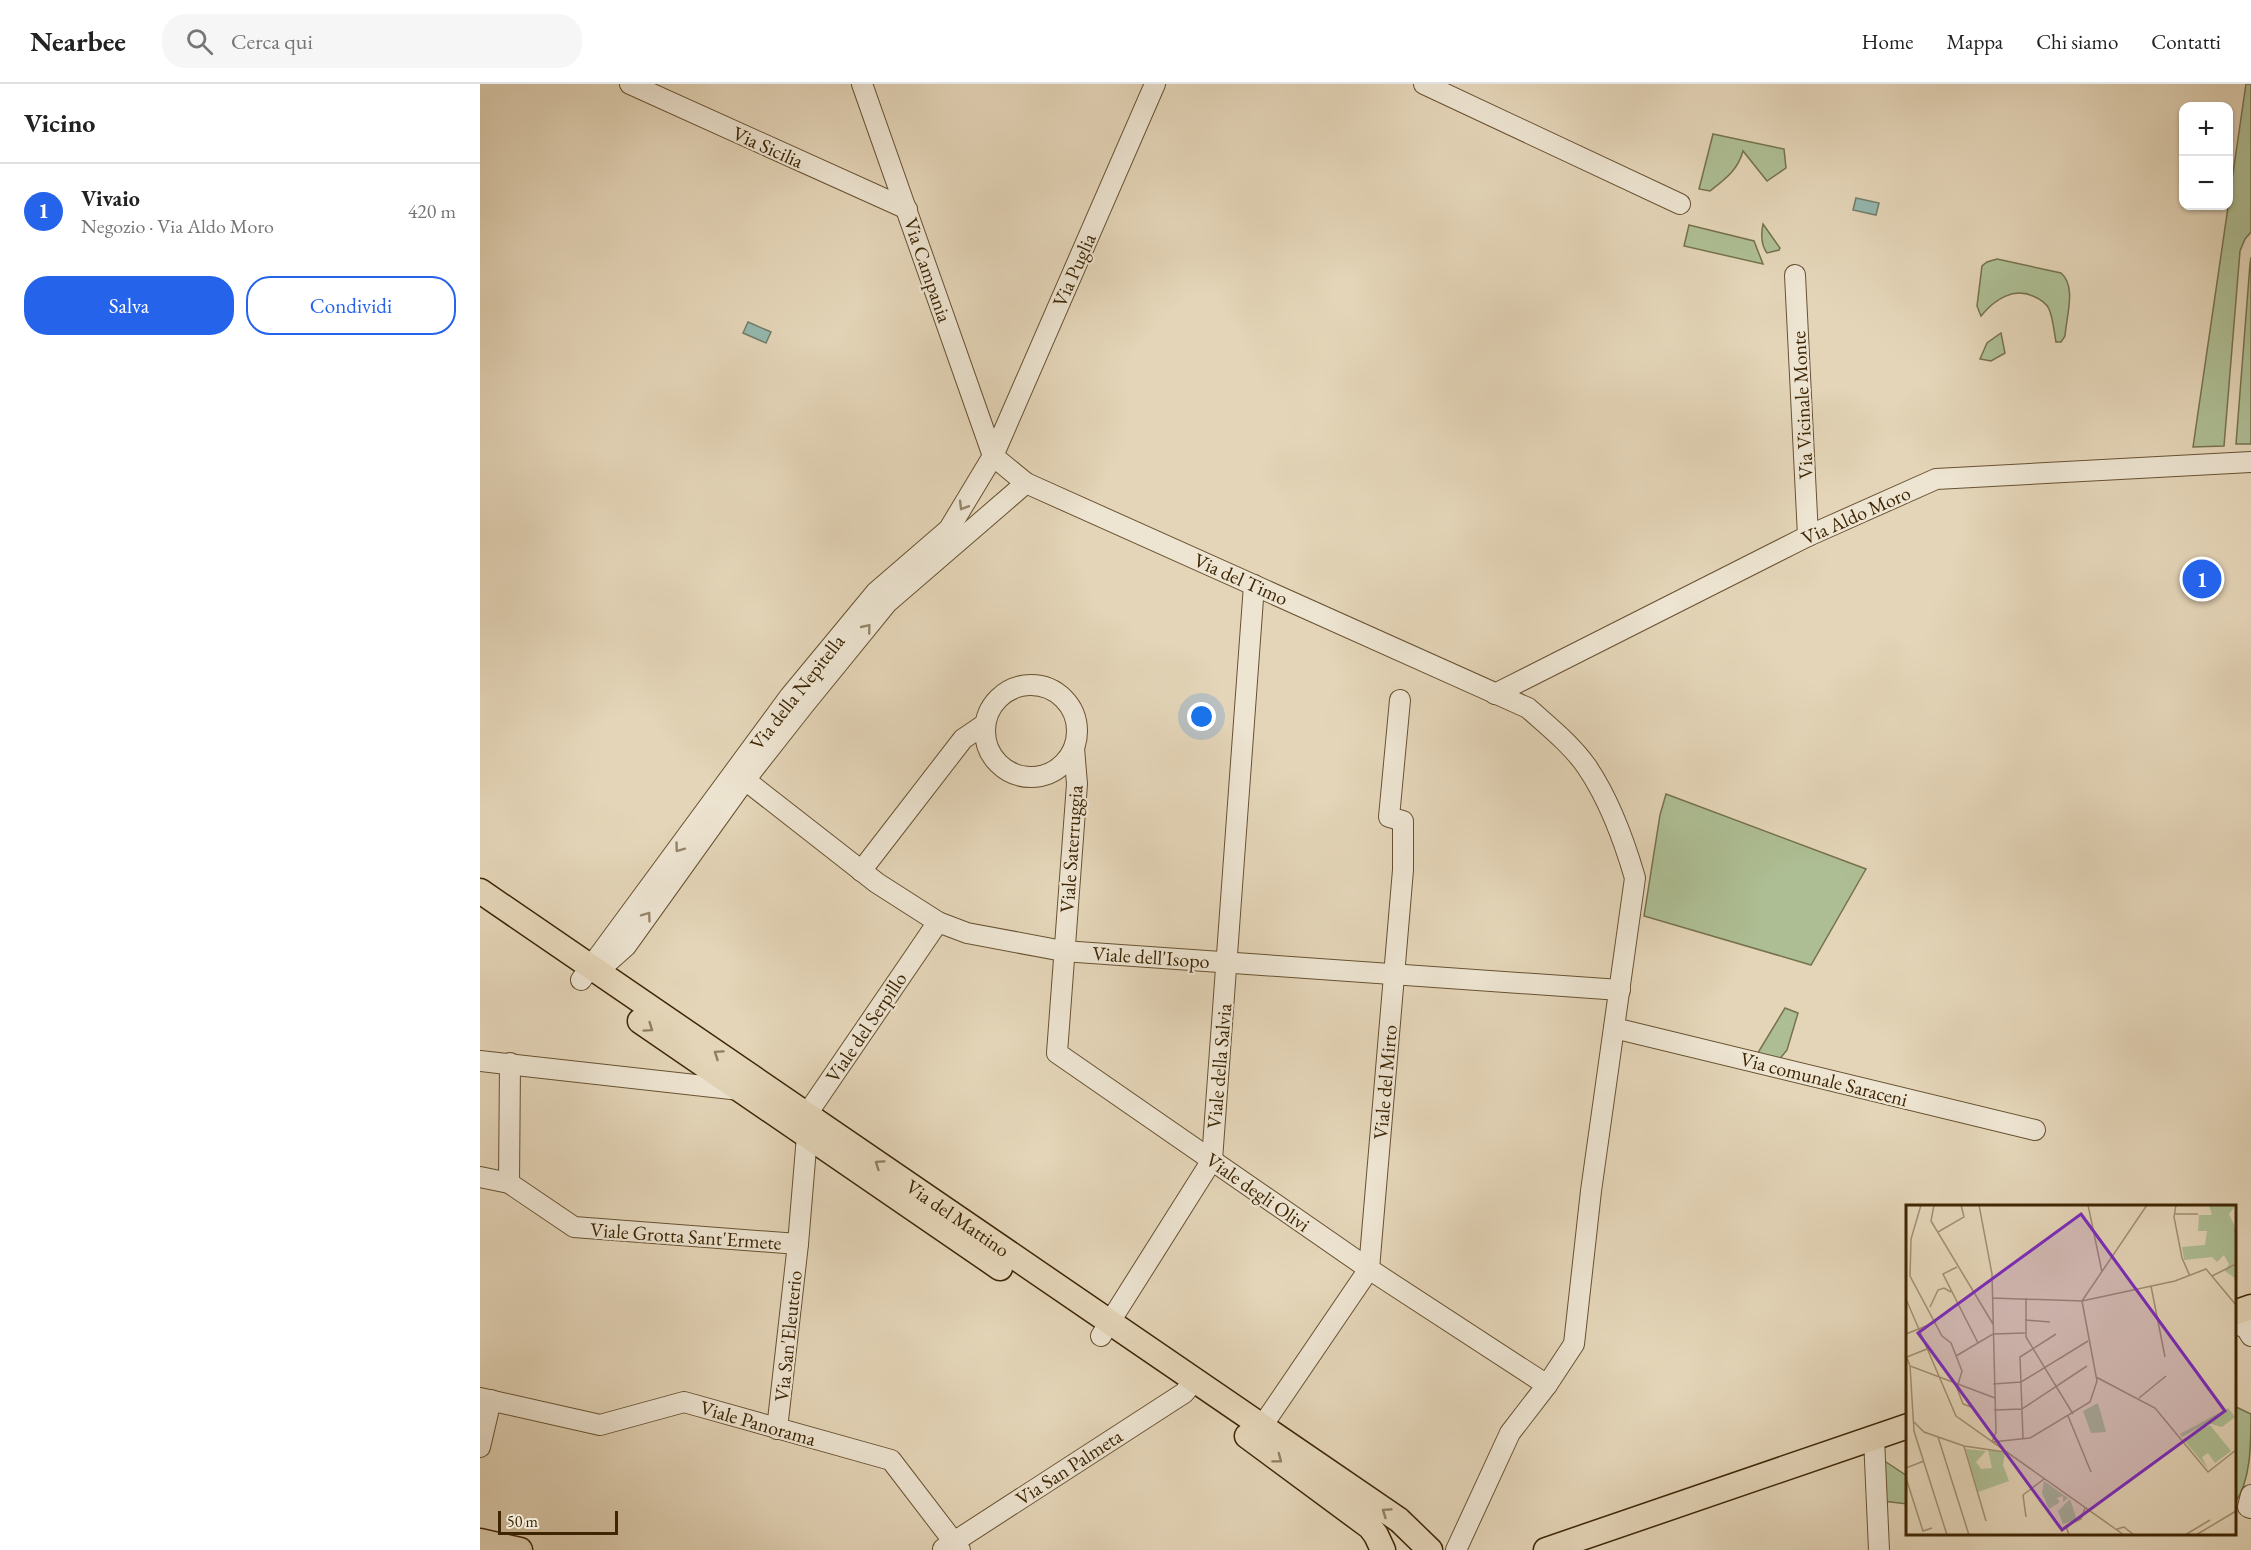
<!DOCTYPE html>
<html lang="it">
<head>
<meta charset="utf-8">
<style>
  :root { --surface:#fff; --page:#f6f6f6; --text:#222; --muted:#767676; --line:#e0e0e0; --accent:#2563eb }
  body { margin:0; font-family:"EB Garamond",serif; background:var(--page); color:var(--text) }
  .controls { position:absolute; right:18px; top:18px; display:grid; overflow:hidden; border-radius:12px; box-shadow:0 2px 4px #0004 }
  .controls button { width:54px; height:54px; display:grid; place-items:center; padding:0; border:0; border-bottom:2px solid var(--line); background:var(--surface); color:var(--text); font:30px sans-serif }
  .scale { position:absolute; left:18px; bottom:15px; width:120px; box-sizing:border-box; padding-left:6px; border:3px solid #3e2604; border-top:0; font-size:16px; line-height:21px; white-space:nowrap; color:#3e2604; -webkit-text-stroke:4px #ede4d1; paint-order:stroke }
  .you { position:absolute; left:722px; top:633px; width:21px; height:21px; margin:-15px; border:4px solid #fff; border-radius:50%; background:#1a73e8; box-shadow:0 0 0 9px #1a73e833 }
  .badge { display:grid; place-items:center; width:39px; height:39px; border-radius:50%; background:var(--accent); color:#fff; font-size:20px; font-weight:700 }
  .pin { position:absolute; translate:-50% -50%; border:3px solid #fff; box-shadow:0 2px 6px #0006 }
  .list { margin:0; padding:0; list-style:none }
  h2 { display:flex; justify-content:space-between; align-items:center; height:78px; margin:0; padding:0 24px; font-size:26px }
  h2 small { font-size:20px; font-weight:400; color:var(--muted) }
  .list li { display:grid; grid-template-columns:39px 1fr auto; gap:18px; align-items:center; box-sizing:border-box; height:96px; padding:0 24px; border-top:2px solid var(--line) }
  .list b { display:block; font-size:22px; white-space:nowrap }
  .list p { margin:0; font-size:20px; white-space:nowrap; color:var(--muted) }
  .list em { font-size:20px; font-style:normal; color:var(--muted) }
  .actions { display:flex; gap:12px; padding:18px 24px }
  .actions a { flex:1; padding:14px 0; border:2px solid var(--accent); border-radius:24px; text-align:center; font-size:21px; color:var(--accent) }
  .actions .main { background:var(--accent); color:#fff }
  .icon { flex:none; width:33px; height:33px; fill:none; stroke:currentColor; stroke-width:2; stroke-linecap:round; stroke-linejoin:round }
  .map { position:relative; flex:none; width:1771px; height:1466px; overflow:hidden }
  header { display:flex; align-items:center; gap:36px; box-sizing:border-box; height:84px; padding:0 30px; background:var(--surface); border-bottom:2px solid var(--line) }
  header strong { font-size:28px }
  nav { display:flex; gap:33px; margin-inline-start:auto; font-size:21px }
  .search { width:420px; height:54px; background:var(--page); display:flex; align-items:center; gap:15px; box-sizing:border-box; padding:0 21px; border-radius:24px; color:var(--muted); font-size:22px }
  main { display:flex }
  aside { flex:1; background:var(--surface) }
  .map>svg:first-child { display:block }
  .green { fill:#aebe94; stroke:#76724c; stroke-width:1.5 }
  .water { fill:#95b9b0; stroke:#727e6b; stroke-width:1.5 }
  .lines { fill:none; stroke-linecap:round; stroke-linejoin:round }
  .minor-casing { stroke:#685231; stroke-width:22 }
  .major-casing { stroke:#3e2604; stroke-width:27 }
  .minor { stroke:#ede4d1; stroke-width:20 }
  .major { stroke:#e4d5b8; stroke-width:24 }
  .oneway { stroke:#96856a }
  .oneway2 { stroke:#917e5e }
  .labels { text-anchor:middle; stroke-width:4.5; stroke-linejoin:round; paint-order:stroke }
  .street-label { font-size:20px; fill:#3e2604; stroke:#ede4d1 }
  .inset-road { fill:none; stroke:#a28f70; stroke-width:1.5 }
  .view { fill:#7b2cbf; fill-opacity:0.15; stroke:#7b2cbf; stroke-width:3 }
  .inset-edge { fill:none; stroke:#3e2604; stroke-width:3 }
</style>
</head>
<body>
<header>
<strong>Nearbee</strong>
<div class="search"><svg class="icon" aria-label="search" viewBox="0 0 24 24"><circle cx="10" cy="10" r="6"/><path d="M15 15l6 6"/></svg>Cerca qui</div>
<nav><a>Home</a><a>Mappa</a><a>Chi siamo</a><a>Contatti</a></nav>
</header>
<main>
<aside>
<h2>Vicino<small></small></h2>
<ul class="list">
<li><span class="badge">1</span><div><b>Vivaio</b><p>Negozio · Via Aldo Moro</p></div><em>420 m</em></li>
</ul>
<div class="actions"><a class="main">Salva</a><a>Condividi</a></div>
</aside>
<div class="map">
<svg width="1771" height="1466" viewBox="0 0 1771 1466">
  <rect width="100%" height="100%" fill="#e4d5b8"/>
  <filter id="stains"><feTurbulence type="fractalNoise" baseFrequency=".00333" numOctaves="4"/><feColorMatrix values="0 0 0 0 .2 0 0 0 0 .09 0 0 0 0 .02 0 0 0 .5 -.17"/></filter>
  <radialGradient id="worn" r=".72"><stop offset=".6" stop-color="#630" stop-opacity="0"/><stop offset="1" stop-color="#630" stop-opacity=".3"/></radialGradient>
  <g class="green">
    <polygon points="1766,0 1771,0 1771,148 1765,155 1760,167 1744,362 1713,363"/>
    <path d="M1233 50 1304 65 1306 84 1287 97 1263 67C1258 86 1245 95 1230 107L1219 105Z"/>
    <path d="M1283 140 1300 164 1299 166 1287 169C1281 161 1281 150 1283 140Z"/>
    <polygon points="1209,141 1274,157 1283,180 1204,162"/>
    <polygon points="1771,173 1771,360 1756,360 1770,180"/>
    <path d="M1517 175 1581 189C1597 202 1586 234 1585 252L1581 258H1576C1574 248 1573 234 1569 225 1567 220 1560 215 1555 213 1534 202 1514 216 1501 232L1497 222 1502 182 1507 178Z"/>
    <polygon points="1521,249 1525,269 1511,277 1500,275 1507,259"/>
    <polygon points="1186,710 1386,785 1331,881 1164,832 1180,731"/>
    <polygon points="1305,924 1318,929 1307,966 1298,977 1276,972"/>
    <path d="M1754 1322 1771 1330C1771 1360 1771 1396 1755 1419Z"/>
    <polygon points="1403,1376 1427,1392 1427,1420 1403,1417"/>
  </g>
  <g class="water">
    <polygon points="1376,114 1399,119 1396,131 1373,126"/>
    <polygon points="268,238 291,248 286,259 263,249"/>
  </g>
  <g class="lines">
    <defs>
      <g id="minor">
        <polyline points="150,0 427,125"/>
        <polyline points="382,0 513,372"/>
        <polyline points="944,0 1200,120"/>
        <polyline points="1315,191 1328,452"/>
        <path d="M513 372 546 399 1048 624C1068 642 1092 661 1107 683 1130 717 1144 756 1155 794L1111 1107 1094 1260 1067 1301 1030 1349 976 1466"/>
        <circle cx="551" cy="647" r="46"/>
        <polyline points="1015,610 1328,452 1456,395 1771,378"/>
        <polyline points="594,664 597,700 577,969 889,1185 1067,1301"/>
        <polyline points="255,688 397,799 458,838 487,849 583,867 1140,906"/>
        <polyline points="381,787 483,655 505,640"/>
        <polyline points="119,881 127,879 146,862 265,696 324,621 407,519 546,399"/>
        <polyline points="101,896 310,612 396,508 469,445 513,372 675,0"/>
        <polyline points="1134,944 1555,1046"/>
        <polyline points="0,977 260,1006 261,1004"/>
        <polyline points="0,1093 29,1099 94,1143 318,1160"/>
        <polyline points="29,1099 30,979"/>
        <polyline points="1754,1239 1766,1244 1771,1252"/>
        <polyline points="621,1252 732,1076 774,501"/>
        <polyline points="0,1314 120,1341 204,1318 411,1376 480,1466"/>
        <polyline points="297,1345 318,1160 327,1052 327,1030 458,838"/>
        <polyline points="774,1354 889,1185 923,786 923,737 909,733 920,616"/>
        <polyline points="1394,1354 1399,1466"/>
        <polyline points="0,1363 11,1316"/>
        <polyline points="1771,1411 1768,1423 1771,1424"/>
        <polyline points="463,1465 704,1309 714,1297"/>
      </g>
      <g id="major">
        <path id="s1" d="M0 807 919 1436 950 1466"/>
        <polyline points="160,937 520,1184"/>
        <polyline points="1754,1229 1771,1223"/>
        <polyline points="767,1352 890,1443 896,1451 903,1466"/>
        <polyline points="0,1457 40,1466"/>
        <polyline points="1066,1466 1428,1342"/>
      </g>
    </defs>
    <use href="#minor" class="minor-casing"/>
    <use href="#major" class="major-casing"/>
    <use href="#minor" class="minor"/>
    <use href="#major" class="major"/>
  </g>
  <defs><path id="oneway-chevron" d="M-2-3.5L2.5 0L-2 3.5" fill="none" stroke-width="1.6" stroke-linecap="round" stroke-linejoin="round" transform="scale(1.5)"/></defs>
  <g class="oneway">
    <use href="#oneway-chevron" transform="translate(483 422) rotate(121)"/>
    <use href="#oneway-chevron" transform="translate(387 544) rotate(-51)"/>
    <use href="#oneway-chevron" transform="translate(199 764) rotate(126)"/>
    <use href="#oneway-chevron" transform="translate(167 832) rotate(-54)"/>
  </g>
  <g class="oneway2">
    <use href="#oneway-chevron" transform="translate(169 944) rotate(35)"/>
    <use href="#oneway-chevron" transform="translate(238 970) rotate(-146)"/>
    <use href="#oneway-chevron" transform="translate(399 1080) rotate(-145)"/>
    <use href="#oneway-chevron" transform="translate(798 1375) rotate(37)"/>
    <use href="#oneway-chevron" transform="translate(906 1428) rotate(-146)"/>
  </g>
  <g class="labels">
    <g class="street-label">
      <text transform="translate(288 63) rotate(24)" y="7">Via Sicilia</text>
      <text transform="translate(448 186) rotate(71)" y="7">Via Campania</text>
      <text transform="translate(594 186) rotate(-66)" y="7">Via Puglia</text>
      <text transform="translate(1322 321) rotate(-93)" y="7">Via Vicinale Monte</text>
      <text transform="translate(1376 431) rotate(-24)" y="7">Via Aldo Moro</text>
      <text transform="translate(761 495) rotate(24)" y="7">Via del Timo</text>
      <text transform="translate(317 608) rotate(-52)" y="7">Via della Nepitella</text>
      <text transform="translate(591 765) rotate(-86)" y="7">Viale Saterruggia</text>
      <text transform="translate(671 873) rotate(4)" y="7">Viale dell'Isopo</text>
      <text transform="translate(386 943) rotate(-56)" y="7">Viale del Serpillo</text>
      <text transform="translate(739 982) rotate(-85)" y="7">Viale della Salvia</text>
      <text transform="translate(1344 995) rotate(14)" y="7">Via comunale Saraceni</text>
      <text transform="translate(905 998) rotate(-85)" y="7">Viale del Mirto</text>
      <text transform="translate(778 1108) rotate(35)" y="7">Viale degli Olivi</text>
      <text dy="7" stroke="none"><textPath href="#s1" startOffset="579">Via del Mattino</textPath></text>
      <text transform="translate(206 1152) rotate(4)" y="7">Viale Grotta Sant'Ermete</text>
      <text transform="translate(308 1252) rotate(-84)" y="7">Via San'Eleuterio</text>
      <text transform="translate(278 1339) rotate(16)" y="7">Viale Panorama</text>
      <text transform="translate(589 1383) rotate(-33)" y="7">Via San Palmeta</text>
    </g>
  </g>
  <g transform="translate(1426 1121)">
    <rect width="330" height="330" fill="#e4d5b8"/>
    <path d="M303 0H330L323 9 330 24V74L319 66 323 59 318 50 311 57 306 52 278 55 276 42 299 40 301 26H292L293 10H306ZM192 198 200 227 185 228 177 206ZM322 203 329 212 316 222 301 218 276 232 274 229ZM304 220 325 246 309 258 302 248 296 252 302 264 277 234ZM60 244 80 246 70 257 75 264 86 263 82 245 99 248 97 260 103 276 72 287ZM138 276 162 293 157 297V291L151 293 154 297 143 304 136 288ZM164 294 171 315 157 319 152 306Z" fill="#aebe94"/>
    <path class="inset-road" d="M15 0 5 34 4 71 36 131 45 138 56 166 51 183 57 199 65 202M28 0 25 16 87 119M73 0 86 69 90 227 86 237M182 0 196 67M270 0 268 12 276 53 284 71M269 9H292M32 27 58 12 55 0M51 62 37 69 72 138M306 71 330 59M245 81 259 152M86 93 176 96 269 76 300 64 330 100M120 93V132L167 209M0 94 50 211 218 330M176 96 241 0M24 102 32 85 38 83 45 87M119 115 144 117M0 129 30 117M0 150 4 161 89 193M50 151 87 129 119 128M1 152 21 144M4 161 8 226 41 330M190 172 249 203 302 267 330 245M87 179 115 177 182 136M233 193 260 171M88 205 116 204 181 161M162 211 185 267M8 217 18 227 58 241 99 247M32 232 63 330M117 233 114 152 150 129M86 237 124 233 184 197 191 176 176 96M58 241 80 316M0 263 18 256M0 273 17 326 26 323M120 312 117 290 138 274M211 324 218 322 228 330M163 330 160 321 175 314 179 303M279 330 304 315M290 330 330 306"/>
    <path class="view" d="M175 9 319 206 156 325 12 128Z"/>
    <rect width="330" height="330" class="inset-edge"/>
  </g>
  <rect width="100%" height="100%" filter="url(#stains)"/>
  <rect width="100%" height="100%" fill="url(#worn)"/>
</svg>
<div class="controls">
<button>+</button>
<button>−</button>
</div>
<div class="scale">50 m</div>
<div class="you"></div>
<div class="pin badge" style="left:1722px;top:495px">1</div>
</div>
</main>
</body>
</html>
